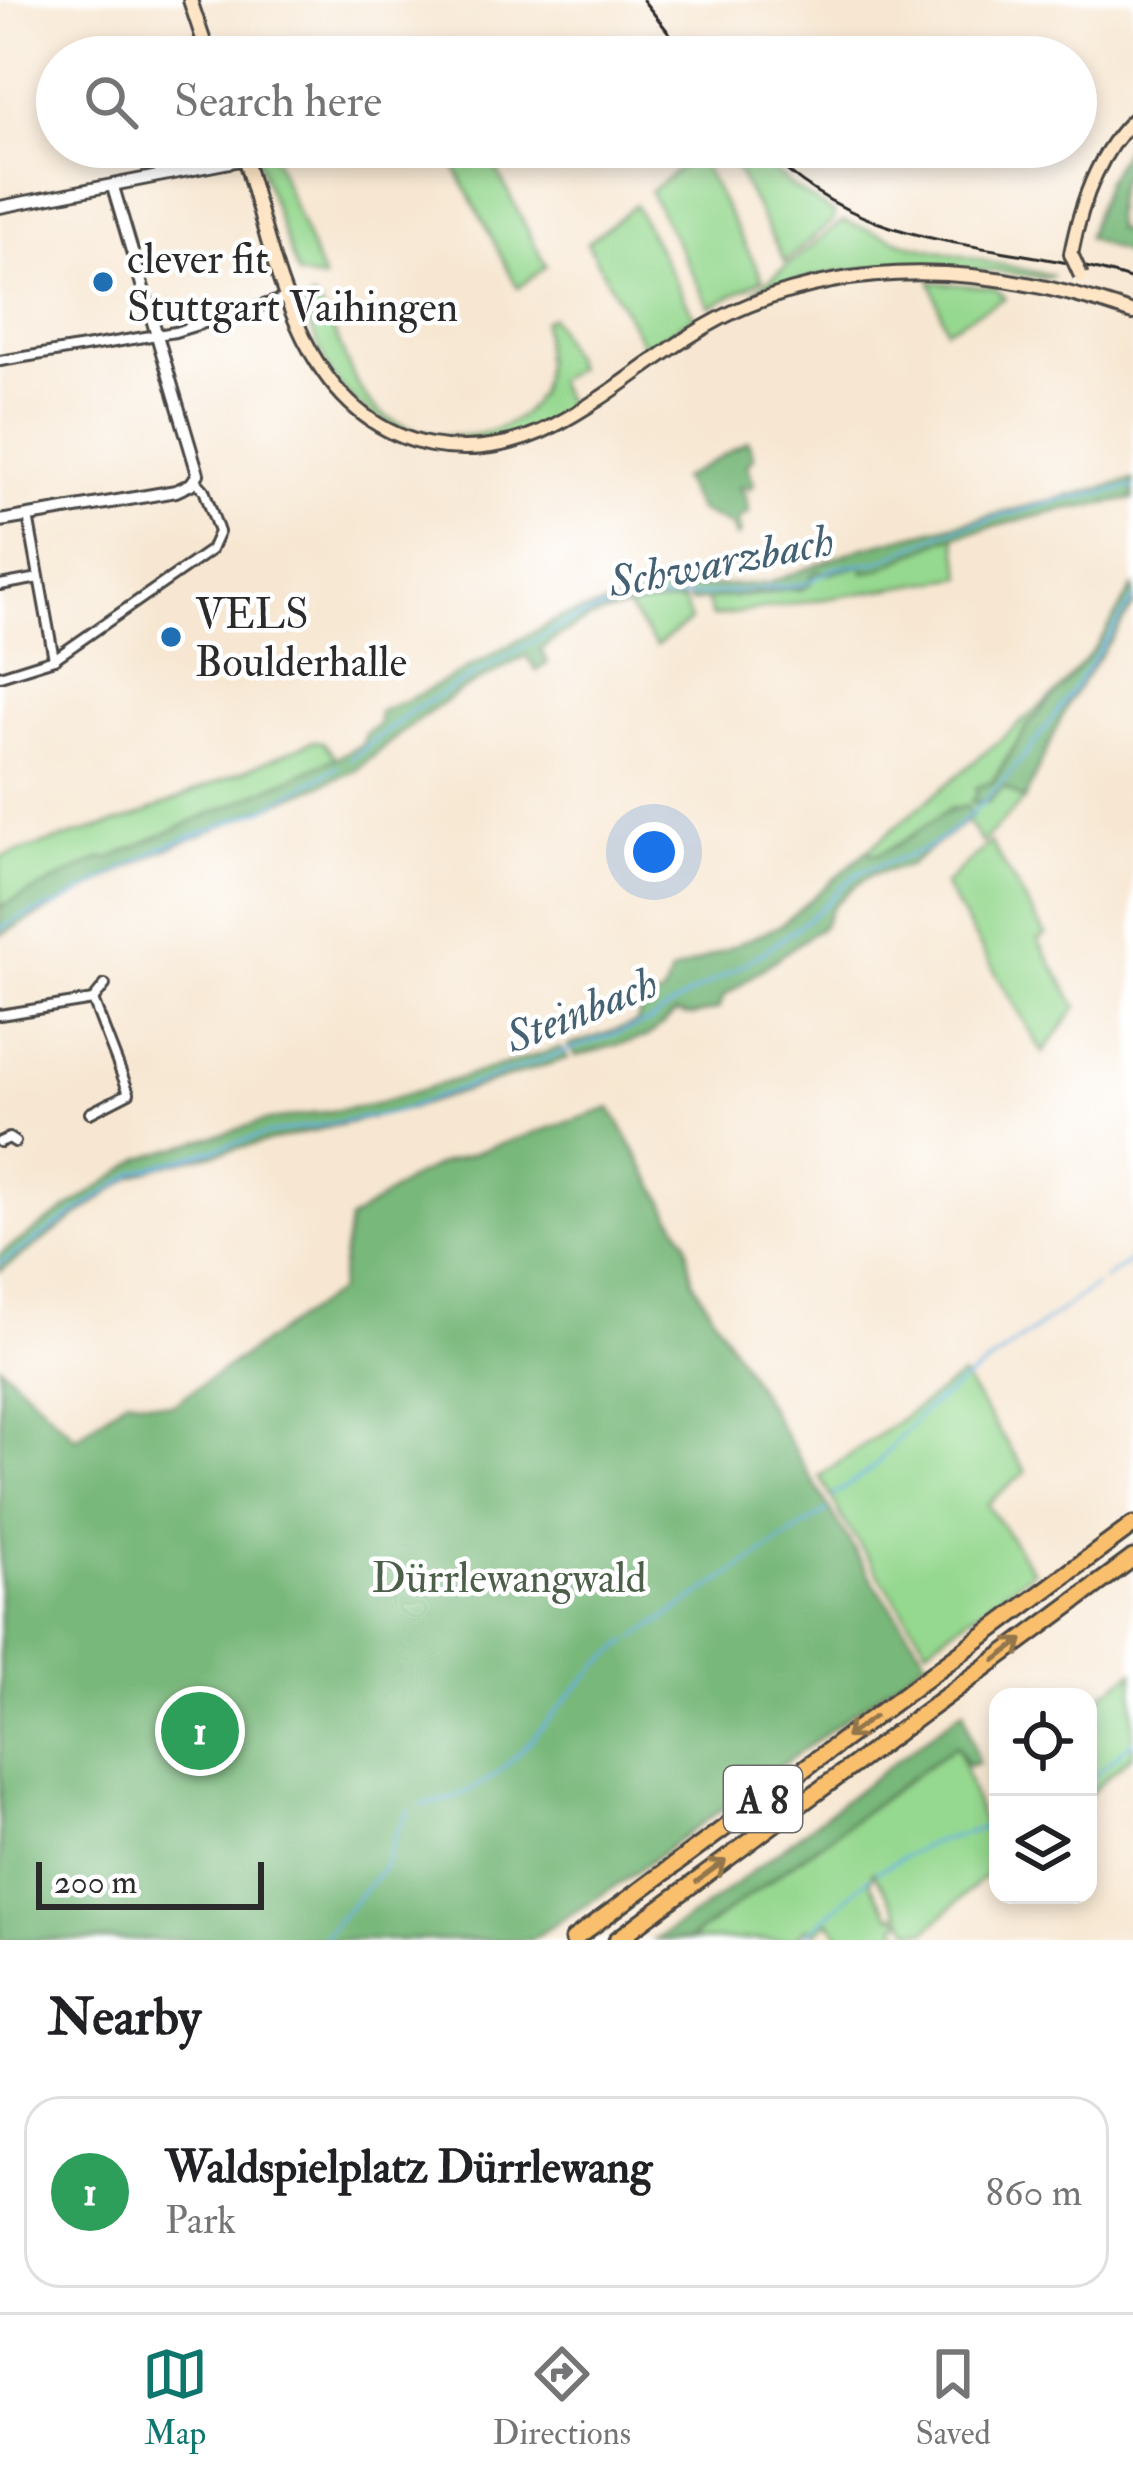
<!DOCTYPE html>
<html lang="en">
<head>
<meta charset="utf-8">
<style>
  :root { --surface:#fff; --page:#f6f6f6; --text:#202124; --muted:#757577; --line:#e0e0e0; --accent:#0f766e }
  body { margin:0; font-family:"IM FELL Double Pica",serif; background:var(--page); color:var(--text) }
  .controls { position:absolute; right:36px; bottom:36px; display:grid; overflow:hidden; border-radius:24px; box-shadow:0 6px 18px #0003 }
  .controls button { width:108px; height:108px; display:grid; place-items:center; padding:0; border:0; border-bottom:3px solid var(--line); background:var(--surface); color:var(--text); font:60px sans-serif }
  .scale { position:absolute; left:36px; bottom:30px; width:228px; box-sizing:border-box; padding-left:12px; border:6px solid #2b2b2b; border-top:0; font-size:33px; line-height:42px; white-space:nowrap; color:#2b2b2b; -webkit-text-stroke:9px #fff; paint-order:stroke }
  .you { position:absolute; left:654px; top:852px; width:42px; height:42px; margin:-30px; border:9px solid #fff; border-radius:50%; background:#1a73e8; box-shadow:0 0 0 18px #1a73e833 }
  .badge { display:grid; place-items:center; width:78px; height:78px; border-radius:50%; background:var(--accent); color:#fff; font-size:39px; font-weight:700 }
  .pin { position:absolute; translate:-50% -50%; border:6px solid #fff; box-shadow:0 3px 12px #0006 }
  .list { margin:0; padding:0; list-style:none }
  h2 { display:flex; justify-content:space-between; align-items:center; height:156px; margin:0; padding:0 48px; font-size:51px }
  h2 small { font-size:39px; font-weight:400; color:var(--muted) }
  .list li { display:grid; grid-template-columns:78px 1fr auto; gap:36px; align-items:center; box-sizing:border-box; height:192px; margin:0 24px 24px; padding:0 24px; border:3px solid var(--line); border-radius:36px }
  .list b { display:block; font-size:45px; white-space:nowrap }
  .list p { margin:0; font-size:39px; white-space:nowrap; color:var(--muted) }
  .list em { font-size:39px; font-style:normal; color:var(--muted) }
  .icon { flex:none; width:66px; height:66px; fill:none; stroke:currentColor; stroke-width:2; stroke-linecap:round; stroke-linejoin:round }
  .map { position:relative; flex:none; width:1133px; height:1940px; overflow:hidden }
  .search { position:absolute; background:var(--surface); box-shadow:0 6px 18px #0003; left:36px; right:36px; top:36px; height:132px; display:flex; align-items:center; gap:30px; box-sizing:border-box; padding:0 42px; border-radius:66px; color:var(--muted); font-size:45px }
  .sheet { height:372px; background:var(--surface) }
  nav { display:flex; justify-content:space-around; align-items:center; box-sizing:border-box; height:168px; border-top:3px solid var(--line); background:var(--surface); font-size:33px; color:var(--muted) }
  nav a { display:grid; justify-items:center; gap:6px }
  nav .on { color:var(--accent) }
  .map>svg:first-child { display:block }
  .green { fill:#95d88f; stroke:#60825d; stroke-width:3 }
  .forest { fill:#78b87a; stroke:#527252; stroke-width:3; fill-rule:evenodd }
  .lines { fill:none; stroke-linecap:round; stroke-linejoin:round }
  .stream { stroke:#6bb1e2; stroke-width:3 }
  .minor-casing { stroke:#4a4744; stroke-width:14 }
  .tertiary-casing { stroke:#4a4744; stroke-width:16 }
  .secondary-casing { stroke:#4a4744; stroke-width:18 }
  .motorway-casing { stroke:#4a4744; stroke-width:21 }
  .minor { stroke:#fff; stroke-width:8 }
  .tertiary { stroke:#fff; stroke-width:10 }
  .secondary { stroke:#fde5c5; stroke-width:12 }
  .motorway { stroke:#f9bf6d; stroke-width:15 }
  .tram { stroke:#2b2b2b; stroke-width:3 }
  .secondary-bridge-casing { stroke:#4a4744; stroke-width:18; stroke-linecap:butt }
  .secondary-bridge { stroke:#fde5c5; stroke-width:12 }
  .oneway { stroke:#92754c }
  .poi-dot { fill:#1f6fb2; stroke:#fff; stroke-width:4.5 }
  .labels { text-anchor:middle; stroke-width:9; stroke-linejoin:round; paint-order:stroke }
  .shield { fill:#fff; stroke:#6b6b6b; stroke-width:3 }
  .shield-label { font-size:39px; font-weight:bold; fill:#2b2b2b }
  .poi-label { font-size:42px; fill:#2b2b2b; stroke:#fff; text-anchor:start }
  .park-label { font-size:42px; fill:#4b5f49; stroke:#fff }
  .water-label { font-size:45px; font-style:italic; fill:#456174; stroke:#fff }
</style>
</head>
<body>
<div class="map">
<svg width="1133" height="1940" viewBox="0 0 1133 1940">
  <rect width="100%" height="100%" fill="#fff"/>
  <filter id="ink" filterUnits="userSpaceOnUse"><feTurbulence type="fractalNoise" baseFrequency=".00833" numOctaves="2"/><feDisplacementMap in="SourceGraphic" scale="24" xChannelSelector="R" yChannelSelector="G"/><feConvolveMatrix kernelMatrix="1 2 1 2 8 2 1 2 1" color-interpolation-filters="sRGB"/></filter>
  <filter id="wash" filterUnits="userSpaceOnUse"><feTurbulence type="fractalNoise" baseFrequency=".004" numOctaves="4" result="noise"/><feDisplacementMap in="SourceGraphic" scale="48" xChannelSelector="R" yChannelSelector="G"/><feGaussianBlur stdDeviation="2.7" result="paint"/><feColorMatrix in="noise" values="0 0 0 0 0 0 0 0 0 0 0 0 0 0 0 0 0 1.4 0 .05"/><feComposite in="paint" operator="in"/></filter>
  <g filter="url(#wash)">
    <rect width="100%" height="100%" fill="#f7e7d2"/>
    <g class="green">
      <polygon points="270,147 324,280 298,275 254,148"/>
      <polygon points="472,147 485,147 546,266 518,288 450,158"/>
      <polygon points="725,147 746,147 792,187 834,213 834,220 785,262"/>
      <polygon points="697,154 763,279 710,307 650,192"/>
      <polygon points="635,205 694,316 645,348 587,243"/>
      <path d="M843 221 911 245 1053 276 1043 278C931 260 863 261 754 292Z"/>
      <polygon points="931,282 994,288 1005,298 946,329"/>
      <path d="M313 298C343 329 344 382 379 411 420 446 510 448 537 395 548 371 543 345 543 321L551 317 576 368 556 381 570 412C505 447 444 460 378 418 359 405 344 394 332 374 319 354 312 328 303 306Z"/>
      <polygon points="955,536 963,577 712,617 706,599 768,594 787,588 801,590 818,571 863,565"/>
      <polygon points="684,601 690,621 656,646 626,606"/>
      <polygon points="1066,685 1029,724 980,800 987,803 1004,787 1024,800 982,843 967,821 972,815 951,808 895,850 873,855 868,850"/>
      <polygon points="313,741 323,742 336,758 109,860 101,859 0,907 0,857 135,817"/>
      <polygon points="990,842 1046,935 1038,940 1077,1007 1043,1053 944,885"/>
      <polygon points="962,1376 1026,1472 987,1504 1033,1571 927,1647 845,1523 820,1476"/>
      <polygon points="1133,1672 1133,1754 1088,1795 1088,1705"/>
      <polygon points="210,1699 233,1722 188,1764 166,1741"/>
      <polygon points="957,1745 994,1860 985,1876 926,1931 911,1930 873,1872 870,1883 891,1916 896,1914 901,1921 896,1925 906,1939 912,1940 843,1940 829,1921 814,1934 808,1927 793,1940 688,1940"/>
    </g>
    <g class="forest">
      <path d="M1133 136V159C1117 178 1113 204 1115 228L1133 238V257L1087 238 1106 181Z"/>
      <polygon points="748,441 754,458 747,464 754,484 749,489 741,485 739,489 745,494 749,513 738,519 740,535 736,537 732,526 699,511 681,479"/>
      <path d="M1133 480V499L1059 511 947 538 878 570 864 572 862 565 829 574 818 571 811 576 810 585C799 591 793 587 780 589 749 595 722 596 691 602L684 588 769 583 861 548Z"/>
      <polygon points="1133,587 1133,606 1068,703 1024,800 1004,787 987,803 980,801 975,805 971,801 976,796 976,787 993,782 1029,724 1097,646"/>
      <path d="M676 588 684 601C622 606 590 610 541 650L548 663 537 671 526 656 460 691 407 728 357 770 157 853 0 935V907L102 858 109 859C193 819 280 787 363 744L365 734 379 724V712L426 691 561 617Z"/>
      <path d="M967 806 972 815 967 821 908 866 872 874 852 888 832 907 823 926 724 996 718 1009 692 1016 676 1013 647 1037 576 1056 568 1046 637 1023 641 1007 663 995 671 973 781 925 868 850 873 855C909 846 933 811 967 806Z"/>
      <polygon points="560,1048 568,1058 408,1109 161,1166 131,1177 0,1271 0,1254 142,1158 265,1121 371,1105"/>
      <path d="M611 1108 686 1241 692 1280 873 1581 927 1659 622 1882 530 1940H0V1365L76 1438 127 1398 172 1405 338 1291 349 1221 411 1178 443 1163ZM210 1700 233 1722 188 1763 167 1740Z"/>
      <polygon points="964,1709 978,1763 968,1766 956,1745 688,1940 654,1940 700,1911"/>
    </g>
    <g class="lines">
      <g class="stream">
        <polyline points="351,759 412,711 507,656 571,621 618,604 805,584 835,568 878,562 945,532 1057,501 1133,487"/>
        <polyline points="0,929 24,916 58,905 161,848 264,809 338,767"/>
        <path d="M0 1264 136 1172 267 1134 392 1113 651 1021C687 992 731 975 769 948 786 936 804 923 820 909 833 898 845 880 861 872 886 860 913 859 937 842 1014 788 1081 678 1133 599"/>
        <polyline points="1103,1280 1133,1259"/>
        <polyline points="833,1496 873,1468 922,1412 1096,1285"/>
        <polyline points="635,1638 828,1510"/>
        <polyline points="1088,1782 1133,1741"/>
        <path d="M421 1805C517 1796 554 1691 628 1642"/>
        <polyline points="876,1872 928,1844 983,1828"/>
        <polyline points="321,1940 385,1866 396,1832 410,1811"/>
        <polyline points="800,1940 870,1877"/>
      </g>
    </g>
  </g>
  <g filter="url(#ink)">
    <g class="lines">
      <defs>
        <g id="minor">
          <polyline points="0,361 175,332 286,298"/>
          <polyline points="28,516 54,659"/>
          <polyline points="0,585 39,578"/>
          <polyline points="0,676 54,659 211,550 219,532 204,490 195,480"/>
          <polyline points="93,1000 105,985"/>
          <polyline points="0,1015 93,1000"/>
          <polyline points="90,1113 129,1093 93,1000"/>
          <polyline points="0,1142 9,1138 15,1142"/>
        </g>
        <g id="tertiary">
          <polyline points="0,207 245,159"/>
          <polyline points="0,521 176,491 191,484 198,474 113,187"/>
        </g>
        <g id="secondary">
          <polyline points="190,0 209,57"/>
          <path d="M241 147C276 257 296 418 431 445 473 453 517 445 555 425 623 390 677 334 749 305 875 255 1007 269 1133 313"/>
          <path d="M1071 254C1080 207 1097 154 1133 120"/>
        </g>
        <g id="motorway">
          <polyline points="573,1940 1133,1525"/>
          <polyline points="617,1940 1133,1558"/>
        </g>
      </defs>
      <use href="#minor" class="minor-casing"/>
      <use href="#tertiary" class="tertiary-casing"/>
      <use href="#secondary" class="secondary-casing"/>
      <use href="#motorway" class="motorway-casing"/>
      <use href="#minor" class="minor"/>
      <use href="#tertiary" class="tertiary"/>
      <use href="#secondary" class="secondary"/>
      <use href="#motorway" class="motorway"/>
      <g class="tram">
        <polyline points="643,0 688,57"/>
        <path d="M761 147C874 261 994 235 1133 280"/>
      </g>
      <defs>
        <polyline id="secondary-bridge" points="1071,254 1081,276"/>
      </defs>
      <use href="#secondary-bridge" class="secondary-bridge-casing"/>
      <use href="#secondary-bridge" class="secondary-bridge"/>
    </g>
    <defs><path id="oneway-shaft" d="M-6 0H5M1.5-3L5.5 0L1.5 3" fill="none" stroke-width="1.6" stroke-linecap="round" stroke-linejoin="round" transform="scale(3)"/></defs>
    <g class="oneway">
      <use href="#oneway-shaft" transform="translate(1009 1650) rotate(-37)"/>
      <use href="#oneway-shaft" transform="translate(860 1727) rotate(144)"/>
      <use href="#oneway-shaft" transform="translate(711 1871) rotate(-36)"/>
    </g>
  </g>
  <g class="poi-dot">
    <circle cx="103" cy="282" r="12"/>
    <circle cx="171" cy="637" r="12"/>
  </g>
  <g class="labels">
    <rect class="shield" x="724" y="1766" width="78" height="66" rx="9"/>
    <g class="shield-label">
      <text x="763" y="1813">A 8</text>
    </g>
    <g class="poi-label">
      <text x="127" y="273">clever fit<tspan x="127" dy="48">Stuttgart Vaihingen</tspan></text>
      <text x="195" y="628">VELS<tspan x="195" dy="48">Boulderhalle</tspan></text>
    </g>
    <g class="park-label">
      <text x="509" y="1592">Dürrlewangwald</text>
    </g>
    <g class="water-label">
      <text transform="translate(721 560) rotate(-11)" y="16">Schwarzbach</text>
      <text transform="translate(581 1009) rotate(-22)" y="16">Steinbach</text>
    </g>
  </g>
</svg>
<div class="controls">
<button><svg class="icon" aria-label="locate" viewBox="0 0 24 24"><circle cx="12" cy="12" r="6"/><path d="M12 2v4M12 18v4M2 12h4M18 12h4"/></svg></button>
<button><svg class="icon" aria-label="layers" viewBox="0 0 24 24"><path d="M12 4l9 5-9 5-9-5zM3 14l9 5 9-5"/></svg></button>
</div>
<div class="scale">200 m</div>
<div class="you"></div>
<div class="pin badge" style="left:200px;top:1731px;background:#2e9e5b">1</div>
<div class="search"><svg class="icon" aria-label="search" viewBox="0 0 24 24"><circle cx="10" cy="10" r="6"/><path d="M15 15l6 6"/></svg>Search here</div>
</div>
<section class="sheet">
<h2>Nearby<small></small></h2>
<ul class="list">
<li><span class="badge" style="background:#2e9e5b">1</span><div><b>Waldspielplatz Dürrlewang</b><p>Park</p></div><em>860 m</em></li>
</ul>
</section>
<nav>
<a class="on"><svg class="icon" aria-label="map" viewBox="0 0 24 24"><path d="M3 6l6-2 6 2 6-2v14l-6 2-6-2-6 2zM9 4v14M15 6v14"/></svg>Map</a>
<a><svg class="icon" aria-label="directions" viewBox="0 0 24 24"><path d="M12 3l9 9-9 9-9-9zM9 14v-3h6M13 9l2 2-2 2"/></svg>Directions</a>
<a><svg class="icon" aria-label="saved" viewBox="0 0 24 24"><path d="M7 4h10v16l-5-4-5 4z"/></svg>Saved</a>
</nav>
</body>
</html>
